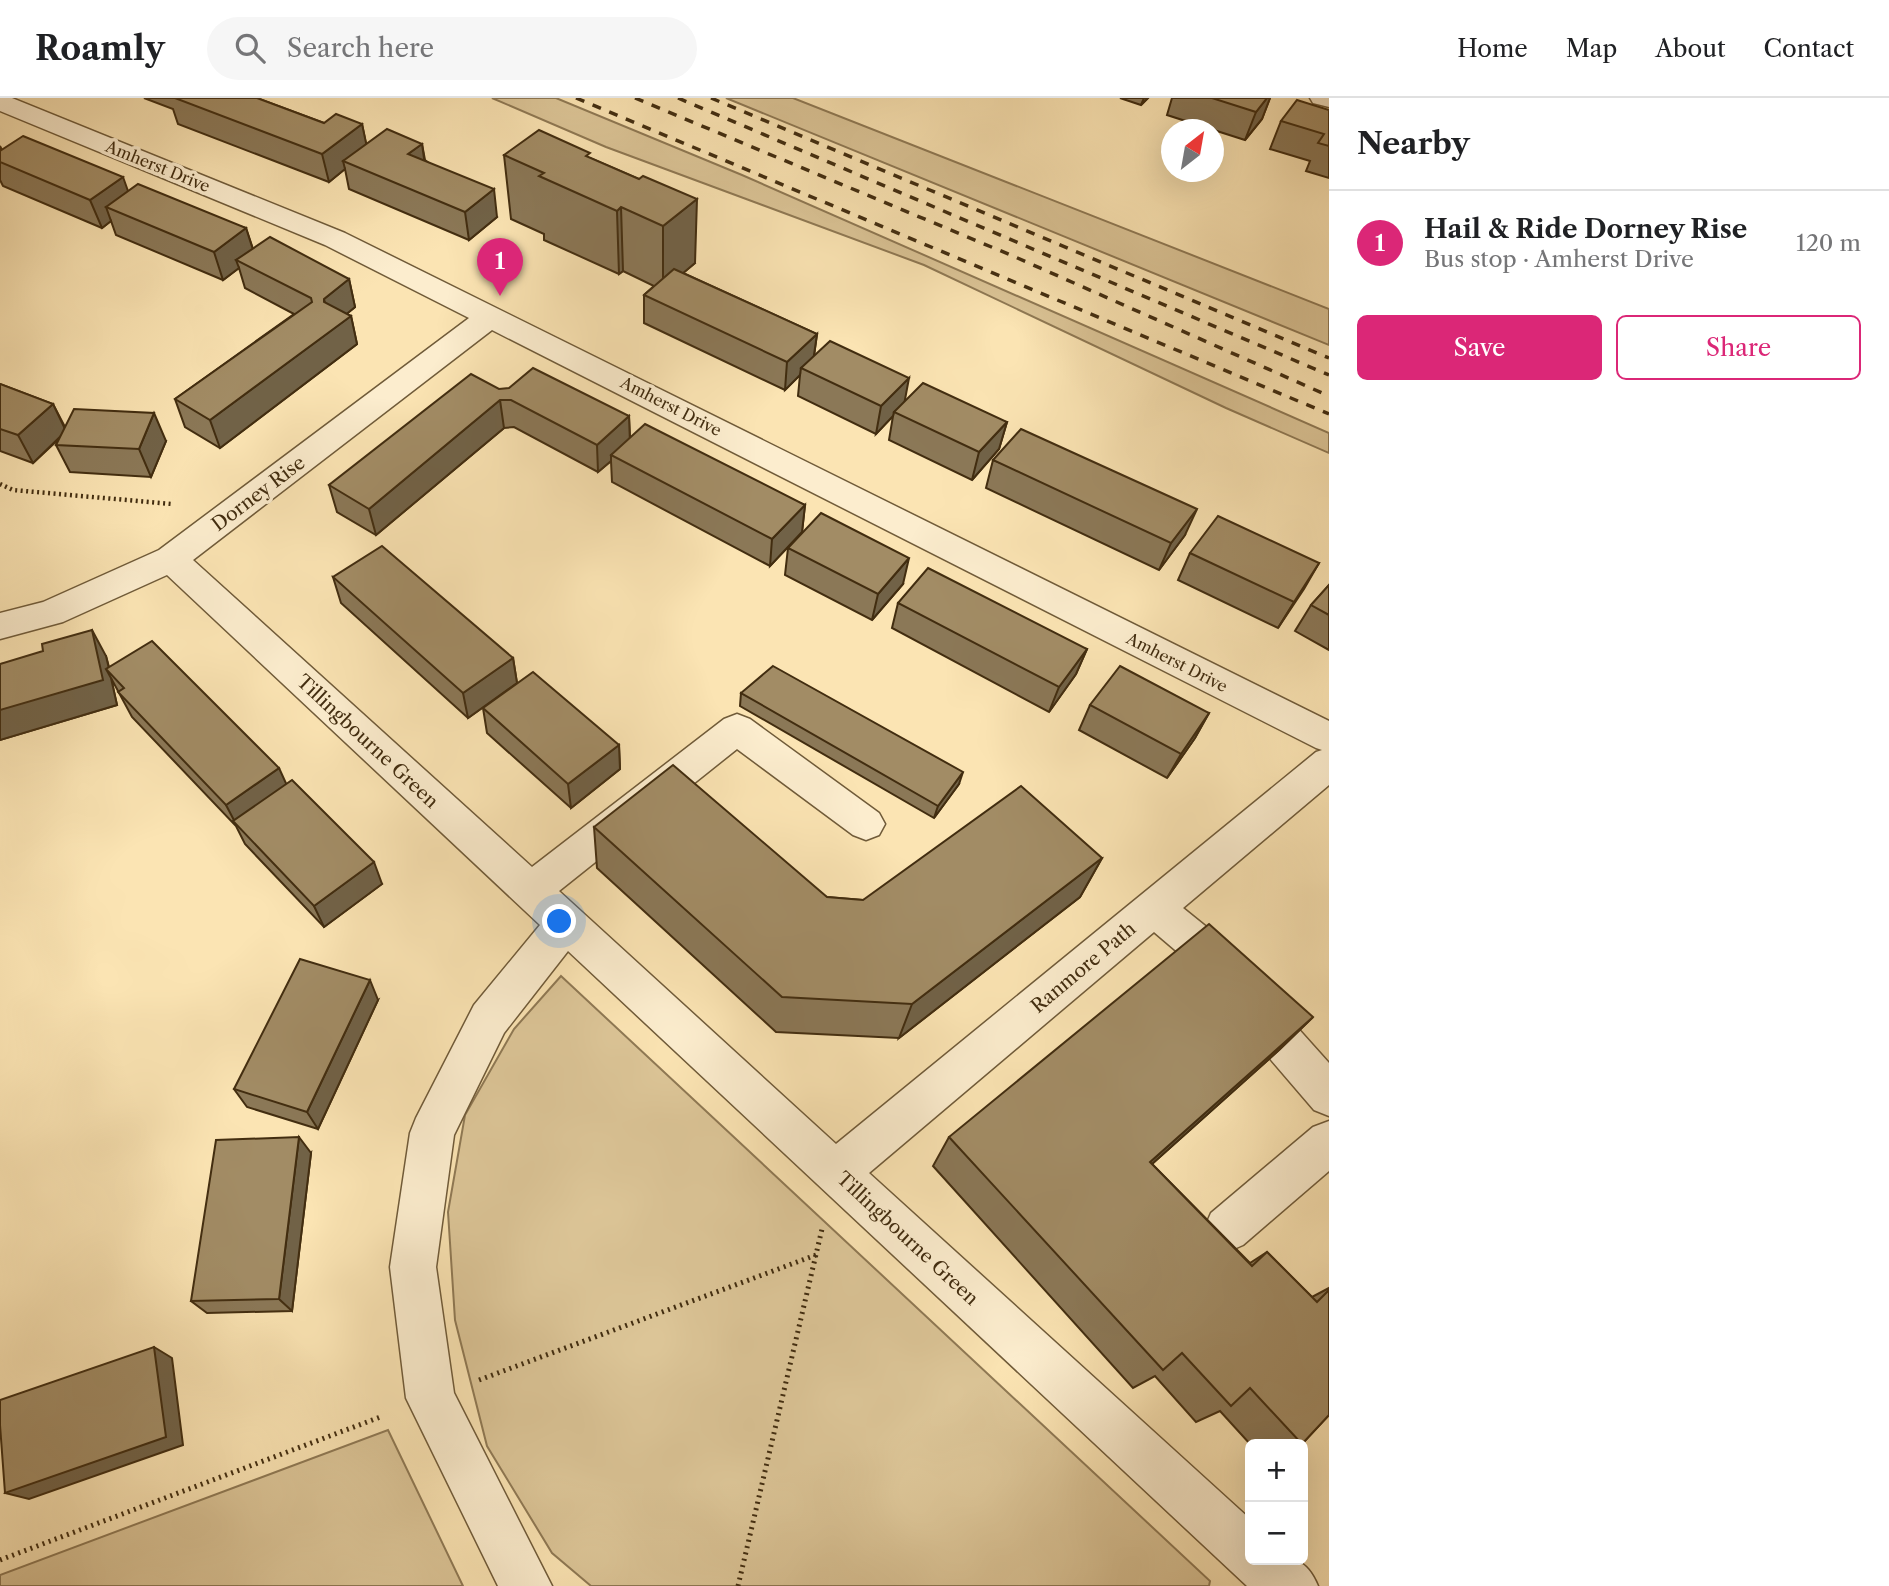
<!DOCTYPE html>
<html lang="en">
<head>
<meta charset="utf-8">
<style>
  :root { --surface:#fff; --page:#f6f6f6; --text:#202124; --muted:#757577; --line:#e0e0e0; --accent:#db2777 }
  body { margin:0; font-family:"Libre Caslon Text",serif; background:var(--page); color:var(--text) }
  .controls { position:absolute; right:21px; bottom:21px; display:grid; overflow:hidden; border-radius:10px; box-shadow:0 7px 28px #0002 }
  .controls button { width:63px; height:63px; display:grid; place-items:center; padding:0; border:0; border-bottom:2px solid var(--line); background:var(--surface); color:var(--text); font:35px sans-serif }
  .compass { position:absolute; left:1161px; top:21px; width:63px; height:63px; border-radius:50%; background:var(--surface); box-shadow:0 7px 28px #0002; rotate:31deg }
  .you { position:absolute; left:560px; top:824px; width:24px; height:24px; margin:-18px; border:5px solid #fff; border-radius:50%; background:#1a73e8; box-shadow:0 0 0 10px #1a73e833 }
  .badge { display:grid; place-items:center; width:46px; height:46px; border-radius:50%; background:var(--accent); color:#fff; font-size:23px; font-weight:700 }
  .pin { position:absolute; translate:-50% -58px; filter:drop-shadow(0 2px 4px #0008) }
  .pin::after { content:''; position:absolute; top:37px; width:24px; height:21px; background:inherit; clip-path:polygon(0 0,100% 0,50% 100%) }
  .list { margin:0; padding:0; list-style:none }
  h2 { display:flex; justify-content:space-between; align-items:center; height:91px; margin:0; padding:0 28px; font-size:30px }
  h2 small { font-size:23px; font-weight:400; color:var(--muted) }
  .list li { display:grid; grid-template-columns:46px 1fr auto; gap:21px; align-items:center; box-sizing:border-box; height:105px; padding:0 28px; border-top:2px solid var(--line) }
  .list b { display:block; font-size:26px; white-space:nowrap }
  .list p { margin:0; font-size:23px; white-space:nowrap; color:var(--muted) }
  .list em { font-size:23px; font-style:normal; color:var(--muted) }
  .actions { display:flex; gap:14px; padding:21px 28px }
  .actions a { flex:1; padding:16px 0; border:2px solid var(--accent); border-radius:10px; text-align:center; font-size:24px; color:var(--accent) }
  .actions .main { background:var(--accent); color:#fff }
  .icon { flex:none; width:38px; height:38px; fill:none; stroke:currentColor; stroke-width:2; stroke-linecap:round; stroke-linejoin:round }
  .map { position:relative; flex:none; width:1329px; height:1488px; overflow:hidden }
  header { display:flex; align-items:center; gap:42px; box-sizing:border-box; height:98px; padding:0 35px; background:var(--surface); border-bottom:2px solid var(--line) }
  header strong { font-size:33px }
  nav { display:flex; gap:38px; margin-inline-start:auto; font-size:24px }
  .search { width:490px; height:63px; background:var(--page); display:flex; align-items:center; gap:18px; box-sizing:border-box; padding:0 24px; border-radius:38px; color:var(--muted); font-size:26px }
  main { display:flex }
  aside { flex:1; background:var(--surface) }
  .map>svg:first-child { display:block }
  .green { fill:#dcc597; stroke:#8f7954; stroke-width:2 }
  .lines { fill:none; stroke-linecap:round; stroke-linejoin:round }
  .minor-casing { stroke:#705b39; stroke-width:3 }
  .path-far1 { stroke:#422d10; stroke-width:4.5; stroke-dasharray:2 3.5; stroke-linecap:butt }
  .path { stroke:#422d10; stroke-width:5; stroke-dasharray:2 4.5; stroke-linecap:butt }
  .minor { fill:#fcedce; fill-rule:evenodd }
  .rail { stroke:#422d10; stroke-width:3.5; stroke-dasharray:9 9; stroke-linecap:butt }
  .wall { fill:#8b7857; stroke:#422d10; stroke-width:2 }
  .shaded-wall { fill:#716247; stroke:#422d10; stroke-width:2 }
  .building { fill:#a28c65; stroke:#422d10; stroke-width:2 }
  .labels { text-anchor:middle; stroke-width:7; stroke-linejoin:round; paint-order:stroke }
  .far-street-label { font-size:16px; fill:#422d10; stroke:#fcedce }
  .street-label { font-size:19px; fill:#422d10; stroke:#fcedce }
</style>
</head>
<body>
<header>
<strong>Roamly</strong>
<div class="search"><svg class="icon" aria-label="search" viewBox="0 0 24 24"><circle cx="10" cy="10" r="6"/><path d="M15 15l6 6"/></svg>Search here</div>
<nav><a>Home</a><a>Map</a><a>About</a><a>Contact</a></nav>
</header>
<main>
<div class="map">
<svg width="1329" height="1488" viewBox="0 0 1329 1488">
  <rect width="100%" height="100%" fill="#fbe4b3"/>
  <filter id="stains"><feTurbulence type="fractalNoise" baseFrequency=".00286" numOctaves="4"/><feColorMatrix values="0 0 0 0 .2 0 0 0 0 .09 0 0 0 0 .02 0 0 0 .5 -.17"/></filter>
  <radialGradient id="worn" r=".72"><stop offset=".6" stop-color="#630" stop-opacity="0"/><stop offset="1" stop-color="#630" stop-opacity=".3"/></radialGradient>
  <g class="green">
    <polygon points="492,0 556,0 742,77 1329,335 1329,355 1226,310 924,167 606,49"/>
    <polygon points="726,0 793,0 1329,211 1329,247"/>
    <polygon points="561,878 1210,1483 1209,1488 591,1488 552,1455 487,1348 455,1222 448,1114 465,1017 514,931"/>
    <polygon points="388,1332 463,1488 0,1488 0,1477"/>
  </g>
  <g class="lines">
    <defs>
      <g id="minor">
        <path d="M0 0H12L345 135 1329 623V687L1183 810 1209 831 1329 965V1018L1314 1012 1181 857 1154 834 869 1075 1250 1421V1462C1284 1462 1303 1452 1318 1488H1247L568 853 504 935 454 1037 436 1169 454 1295 552 1488H498L406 1300 390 1169 410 1035 416 1020 474 907 540 827 167 477 63 524 0 541V515L43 504 159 452 469 220 325 147 0 13ZM492 232 1316 650 1322 652 1316 654 836 1046 559 793 737 651 853 737 866 742 879 737 885 726 879 715 750 621 737 616 724 621 532 769 193 462Z"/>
        <polygon points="1310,0 1329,0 1329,9 1313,5"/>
        <polygon points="1329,1023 1329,1073 1243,1147 1227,1154 1211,1147 1204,1131 1211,1115 1313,1029"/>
      </g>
    </defs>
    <use href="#minor" class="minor-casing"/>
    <polyline class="path-far1" points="0,386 13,392 172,406"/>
    <g class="path">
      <polyline points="479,1282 816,1157"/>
      <polyline points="0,1462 383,1318"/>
      <polyline points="738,1488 822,1131"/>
    </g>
    <use href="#minor" class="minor"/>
    <g class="rail">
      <polyline points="576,0 1329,316"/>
      <polyline points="635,0 1013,158 1329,298"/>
      <polyline points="678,0 1329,277"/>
      <polyline points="711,0 1329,260"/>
    </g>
  </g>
  <g class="wall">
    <polygon points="144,0 257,0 324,25 362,26 366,46 422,46 425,62 497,119 469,142 349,91 345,71 329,84 178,26 173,11"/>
    <polygon points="1120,0 1148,0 1141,7"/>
    <polygon points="1172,0 1270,0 1262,21 1245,42 1167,17"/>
    <polygon points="1329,12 1329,80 1306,73 1310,63 1270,51 1281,23"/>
    <polygon points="0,48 2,52 128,93 246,130 253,151 349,181 355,209 346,216 351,218 357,246 220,350 185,329 175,301 294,216 245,190 239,170 223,182 116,137 111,123 102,130 3,88 0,82"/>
    <polygon points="504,57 590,60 639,81 695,165 683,175 817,236 814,258 904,304 1007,324 999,351 972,382 889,342 893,318 876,336 798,298 800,277 785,292 644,225 644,197 654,188 623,173 619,176 544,142 544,136 511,121"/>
    <polygon points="0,286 53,306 65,329 166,343 151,379 70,374 56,347 60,340 33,365 0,353"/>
    <polygon points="499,291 629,318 630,339 805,407 802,434 770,468 612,384 611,363 598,374 514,329 504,330 376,437 337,414 329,387"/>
    <polygon points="993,362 1185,437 1159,472 986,390"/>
    <polygon points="788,450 903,486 872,522 785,477"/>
    <polygon points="1190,455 1319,465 1278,530 1178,482"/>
    <polygon points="333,479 513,560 517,585 468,620 341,505"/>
    <polygon points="1329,487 1329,552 1295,533 1311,507"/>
    <polygon points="898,505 1087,551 1076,576 1049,614 892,530"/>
    <polygon points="106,558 109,569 286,687 382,786 324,829 245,746 236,728 132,619 111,580 117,607 0,642 0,566"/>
    <polygon points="741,595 959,686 934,720 740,608"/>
    <polygon points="1090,607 1209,615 1195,640 1167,680 1079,632"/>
    <polygon points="483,610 619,647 620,671 571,710 487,635"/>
    <polygon points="594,729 827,799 863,802 1102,760 1080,799 899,940 776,934 597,770"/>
    <polygon points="378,902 318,1031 247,1009 234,991"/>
    <polygon points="1313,919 1279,952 1152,1066 1250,1165 1267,1154 1312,1199 1329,1190 1329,1317 1302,1346 1250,1346 1220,1313 1196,1324 1155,1278 1133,1290 933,1068 949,1039"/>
    <polygon points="311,1055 292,1213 207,1215 191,1203"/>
  </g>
  <g class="shaded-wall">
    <polygon points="1144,0 1148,0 1141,7"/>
    <polygon points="1267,0 1270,0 1262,21 1245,42 1256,14"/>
    <polygon points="362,26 368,54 343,63 345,71 329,84 322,56"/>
    <polygon points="422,46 426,74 408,56"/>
    <polygon points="123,79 133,107 106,109 111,123 102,130 90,102"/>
    <polygon points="494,91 497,119 469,142 465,114"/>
    <polygon points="697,101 695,165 663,192 663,128"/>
    <polygon points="621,109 623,173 619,176 617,113"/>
    <polygon points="246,130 255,158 236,162 239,170 223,182 214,154"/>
    <polygon points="349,181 355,209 331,229 324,201"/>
    <polygon points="351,218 357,246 220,350 210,322"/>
    <polygon points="817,236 813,264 801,270 800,277 785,292 787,264"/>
    <polygon points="909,280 904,307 894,314 893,318 876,336 881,308"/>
    <polygon points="500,302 504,330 376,437 369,411"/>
    <polygon points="53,306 66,333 33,365 18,337"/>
    <polygon points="154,315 166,343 151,379 139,351"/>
    <polygon points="629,318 630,345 611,357 611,363 598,374 597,347"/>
    <polygon points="1007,324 999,351 972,382 979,354"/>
    <polygon points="805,407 802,434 770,468 772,441"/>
    <polygon points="1197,411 1185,437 1159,472 1171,445"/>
    <polygon points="909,460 903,486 872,522 878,496"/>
    <polygon points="1319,465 1304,491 1278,530 1294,504"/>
    <polygon points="92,532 106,558 110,575 106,571 111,580 117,607 0,642 0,612"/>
    <polygon points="1087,551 1076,576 1049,614 1059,589"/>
    <polygon points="513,560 517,585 468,620 463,595"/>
    <polygon points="1209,615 1195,640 1167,680 1181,656"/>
    <polygon points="619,647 620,671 571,710 568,686"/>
    <polygon points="279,670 290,694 236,726 226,707"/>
    <polygon points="963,674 959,686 934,720 938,708"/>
    <polygon points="1102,760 1080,799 899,940 912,906"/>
    <polygon points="374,764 382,786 324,829 314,808"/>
    <polygon points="370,882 378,902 318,1031 307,1014"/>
    <polygon points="1313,919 1279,952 1123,1092 1150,1064"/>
    <polygon points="299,1039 311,1055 292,1213 279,1201"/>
    <polygon points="154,1249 172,1260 183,1347 29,1401 5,1395"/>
  </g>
  <g class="building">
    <polygon points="175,0 257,0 324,25 336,16 362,26 322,56"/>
    <polygon points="1212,0 1267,0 1256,14"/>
    <polygon points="1297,2 1329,12 1329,48 1318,45 1324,36 1281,23"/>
    <polygon points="387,31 422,46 408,56 494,91 465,114 343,63"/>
    <polygon points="539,32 590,55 586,58 639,81 643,78 697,101 663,128 621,109 617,113 539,78 544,75 504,57"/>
    <polygon points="23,38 123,79 90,102 0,64 0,53"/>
    <polygon points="138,86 246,130 214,154 106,109"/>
    <polygon points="270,139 349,181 324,201 324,204 351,218 210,322 175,301 312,204 311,200 236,162"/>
    <polygon points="674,171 817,236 787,264 644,197"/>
    <polygon points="830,243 909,280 881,308 801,270"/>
    <polygon points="533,270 629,318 597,347 511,302 500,302 369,411 329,387 471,276 499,291 509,290"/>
    <polygon points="923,285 1007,324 979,354 894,314"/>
    <polygon points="0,286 53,306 18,337 0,331"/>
    <polygon points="74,311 154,315 139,351 56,347"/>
    <polygon points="645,326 805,407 772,441 611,357"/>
    <polygon points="1021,331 1197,411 1171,445 993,362"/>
    <polygon points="821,415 909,460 878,496 788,450"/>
    <polygon points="1218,418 1319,465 1294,504 1190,455"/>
    <polygon points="382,448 513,560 463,595 333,479"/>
    <polygon points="928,470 1087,551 1059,589 898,505"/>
    <polygon points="1329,487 1329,517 1311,507"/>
    <polygon points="92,532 103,582 0,612 0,566 43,553 42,546"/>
    <polygon points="152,543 279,670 226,707 118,594 124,590 106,571"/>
    <polygon points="773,568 963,674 938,708 741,595"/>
    <polygon points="1120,568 1209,615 1181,656 1090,607"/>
    <polygon points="533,574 619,647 568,686 483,610"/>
    <polygon points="673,667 827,799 863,802 1021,688 1102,760 912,906 782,899 594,729"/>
    <polygon points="292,682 374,764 314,808 233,723"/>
    <polygon points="1209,826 1313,919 1150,1064 1252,1168 1267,1154 1317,1204 1329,1192 1329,1317 1302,1346 1250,1290 1231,1308 1182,1255 1163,1272 949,1039"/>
    <polygon points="300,861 370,882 307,1014 234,991"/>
    <polygon points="299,1039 279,1201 191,1203 216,1042"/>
    <polygon points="154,1249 166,1339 5,1395 0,1327 0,1302"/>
  </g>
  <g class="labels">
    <g class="far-street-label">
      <text transform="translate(158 68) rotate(22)" y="6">Amherst Drive</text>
      <text transform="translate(671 308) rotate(27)" y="6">Amherst Drive</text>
      <text transform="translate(1177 564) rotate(27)" y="6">Amherst Drive</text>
    </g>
    <g class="street-label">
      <text transform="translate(258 395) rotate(-37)" y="7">Dorney Rise</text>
      <text transform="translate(368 643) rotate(43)" y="7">Tillingbourne Green</text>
      <text transform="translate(1083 869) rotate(-40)" y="7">Ranmore Path</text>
      <text transform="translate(908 1140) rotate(43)" y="7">Tillingbourne Green</text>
    </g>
  </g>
  <rect width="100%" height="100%" filter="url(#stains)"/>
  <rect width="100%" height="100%" fill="url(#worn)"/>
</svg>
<div class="controls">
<button>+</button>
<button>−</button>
</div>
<svg class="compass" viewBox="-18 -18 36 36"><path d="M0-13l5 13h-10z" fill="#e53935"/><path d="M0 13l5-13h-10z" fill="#757577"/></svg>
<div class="you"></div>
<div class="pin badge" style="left:500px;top:198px">1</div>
</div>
<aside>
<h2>Nearby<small></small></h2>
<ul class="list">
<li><span class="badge">1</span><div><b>Hail &amp; Ride Dorney Rise</b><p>Bus stop · Amherst Drive</p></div><em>120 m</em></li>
</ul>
<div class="actions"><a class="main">Save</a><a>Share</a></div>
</aside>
</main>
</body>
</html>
